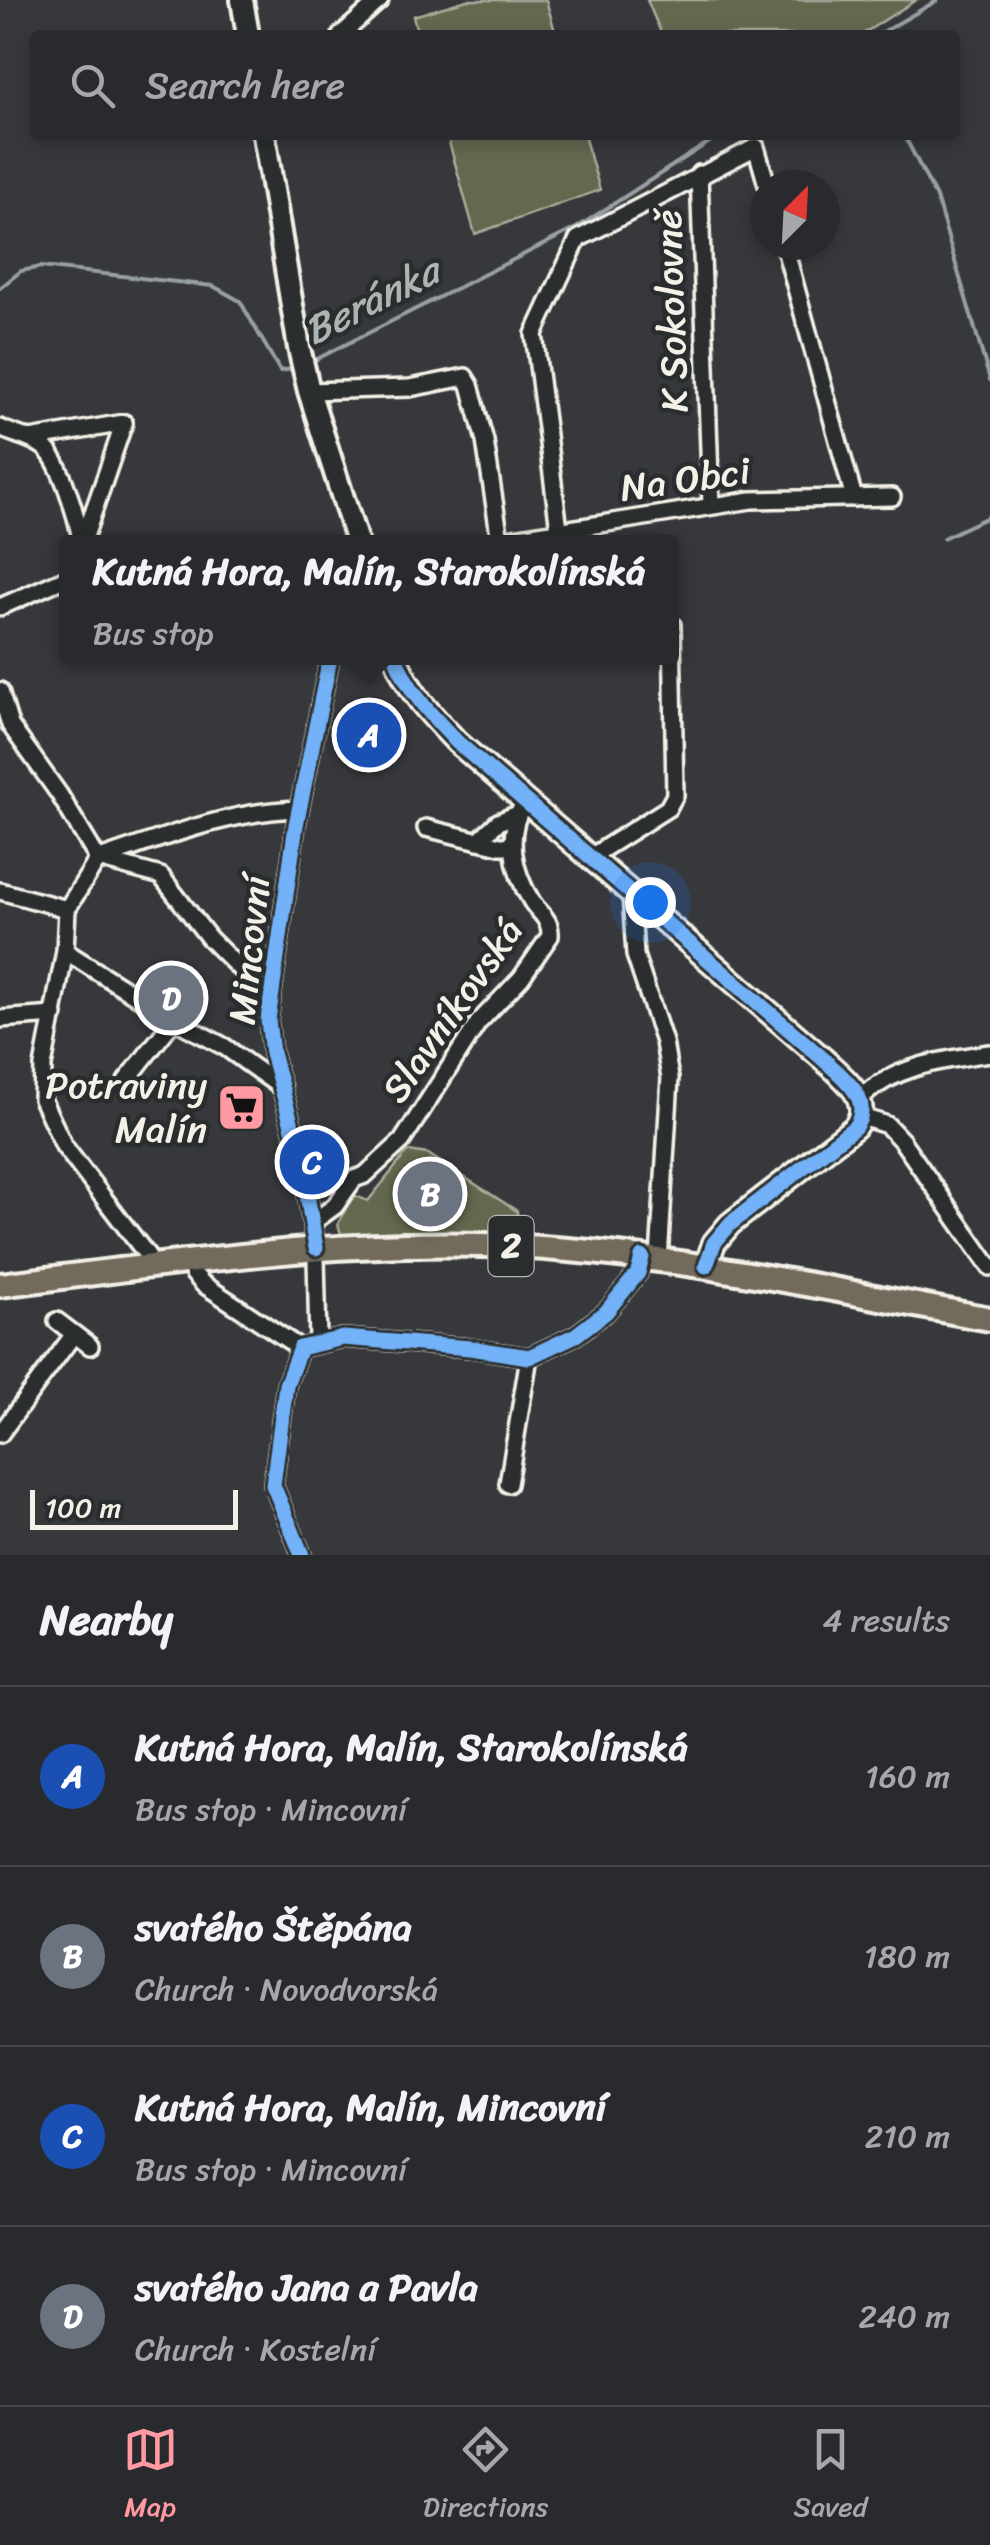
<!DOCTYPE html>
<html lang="en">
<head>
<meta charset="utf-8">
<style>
  :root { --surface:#292a2d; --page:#353639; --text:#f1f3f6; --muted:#a5a7aa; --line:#454649; --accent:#ff9aa2 }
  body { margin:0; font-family:Sriracha,sans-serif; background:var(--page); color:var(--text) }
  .compass { position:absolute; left:750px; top:170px; width:90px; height:90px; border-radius:50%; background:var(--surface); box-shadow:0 5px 15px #0003; rotate:24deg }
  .scale { position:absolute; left:30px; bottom:25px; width:208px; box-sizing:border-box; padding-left:10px; border:5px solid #f4f1e8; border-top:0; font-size:28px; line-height:35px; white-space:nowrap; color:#f4f1e8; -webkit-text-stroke:8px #2a2d2e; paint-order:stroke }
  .you { position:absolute; left:650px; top:902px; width:35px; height:35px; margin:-25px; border:8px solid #fff; border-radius:50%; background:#1a73e8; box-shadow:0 0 0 15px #1a73e833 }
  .badge { display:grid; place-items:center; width:65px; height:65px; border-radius:50%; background:var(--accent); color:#fff; font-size:32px; font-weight:700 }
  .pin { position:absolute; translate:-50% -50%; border:5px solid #fff; box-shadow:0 2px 10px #0006 }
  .popup { position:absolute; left:59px; top:535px; width:620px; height:130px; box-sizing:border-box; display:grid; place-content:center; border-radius:10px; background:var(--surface); filter:drop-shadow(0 2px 8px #0005); font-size:32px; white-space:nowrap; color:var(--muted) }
  .popup b { font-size:38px; color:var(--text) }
  .popup::after { content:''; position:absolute; left:50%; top:100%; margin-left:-20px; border:20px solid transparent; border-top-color:var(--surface) }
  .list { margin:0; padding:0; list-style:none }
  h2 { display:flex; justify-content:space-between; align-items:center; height:130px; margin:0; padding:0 40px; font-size:42px }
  h2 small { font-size:32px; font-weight:400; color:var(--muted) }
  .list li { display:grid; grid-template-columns:65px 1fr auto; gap:30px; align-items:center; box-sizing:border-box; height:180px; padding:0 40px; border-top:2px solid var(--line) }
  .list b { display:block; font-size:38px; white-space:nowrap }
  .list p { margin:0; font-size:32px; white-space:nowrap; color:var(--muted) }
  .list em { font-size:32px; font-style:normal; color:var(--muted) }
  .icon { flex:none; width:55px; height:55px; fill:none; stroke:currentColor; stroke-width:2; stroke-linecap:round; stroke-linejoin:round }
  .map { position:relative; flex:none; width:990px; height:1555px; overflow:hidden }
  .search { position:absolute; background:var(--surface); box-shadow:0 5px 15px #0003; left:30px; right:30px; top:30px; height:110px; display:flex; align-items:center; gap:25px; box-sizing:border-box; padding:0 35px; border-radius:10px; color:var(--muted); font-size:38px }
  .sheet { height:850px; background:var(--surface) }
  nav { display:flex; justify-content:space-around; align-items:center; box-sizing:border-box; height:140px; border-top:2px solid var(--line); background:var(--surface); font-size:28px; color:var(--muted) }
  nav a { display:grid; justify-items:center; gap:5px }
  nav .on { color:var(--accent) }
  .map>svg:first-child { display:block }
  .green { fill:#63694f; stroke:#acad9c; stroke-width:2.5 }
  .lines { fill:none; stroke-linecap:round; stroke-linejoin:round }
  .stream { stroke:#979fa3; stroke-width:4 }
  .street-casing { stroke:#f4f1e8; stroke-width:22 }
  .secondary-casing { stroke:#f4f1e8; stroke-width:28 }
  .primary-casing { stroke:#f4f1e8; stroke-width:30 }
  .street { stroke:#2a2d2e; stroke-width:15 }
  .secondary { stroke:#2a2d2e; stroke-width:20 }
  .primary { stroke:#726b5a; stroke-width:22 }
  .cycleway-casing { stroke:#2a2d2e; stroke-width:21 }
  .cycleway { stroke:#73b2f8; stroke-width:15 }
  .labels { text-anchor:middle; stroke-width:9; stroke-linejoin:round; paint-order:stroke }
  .shield { fill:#2a2d2e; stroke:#b7b6b0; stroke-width:2.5 }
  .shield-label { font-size:35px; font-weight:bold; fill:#f4f1e8 }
  .street-label { font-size:38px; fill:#f4f1e8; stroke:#2a2d2e }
  .poi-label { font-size:38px; fill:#f4f1e8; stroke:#2a2d2e; text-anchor:end }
  .water-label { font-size:40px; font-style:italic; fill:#aeb3b4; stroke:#2a2d2e }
</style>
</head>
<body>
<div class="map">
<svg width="990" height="1555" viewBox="0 0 990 1555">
  <rect width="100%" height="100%" fill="#37383c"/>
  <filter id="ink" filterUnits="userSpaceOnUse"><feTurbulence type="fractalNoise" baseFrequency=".01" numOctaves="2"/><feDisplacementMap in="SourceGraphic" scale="20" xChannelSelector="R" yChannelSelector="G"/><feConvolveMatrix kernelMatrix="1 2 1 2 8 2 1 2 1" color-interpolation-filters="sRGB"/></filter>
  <g filter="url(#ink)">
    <g class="green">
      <polygon points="467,0 546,0 556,35 418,35 413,16"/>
      <polygon points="647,0 916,0 861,35 662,35"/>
      <polygon points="447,135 584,135 600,190 475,234"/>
      <polygon points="408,1151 428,1154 517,1211 517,1232 341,1234 338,1224 353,1195 368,1201"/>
    </g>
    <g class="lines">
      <g class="stream">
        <polyline points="878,35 938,0"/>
        <polyline points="904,135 936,197 990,380"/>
        <polyline points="0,288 21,271 41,267 213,286 240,301 280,371 298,368"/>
        <polyline points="311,362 578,227 720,135"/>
        <polyline points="943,538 990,516"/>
      </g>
      <defs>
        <g id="street">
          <polyline points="341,35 380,0"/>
          <polyline points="699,174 711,505"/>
          <polyline points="784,245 854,498"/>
          <polyline points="309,391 410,388 465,377 470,385 485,441 500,540"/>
          <path d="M0 428C14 435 31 437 44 447 62 462 77 519 82 542"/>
          <polyline points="30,439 124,423"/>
          <polyline points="559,529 534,334 578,239 756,147 767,185"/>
          <polyline points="83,542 124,423"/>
          <polyline points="489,542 751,500 892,497"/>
          <polyline points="0,607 66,578"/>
          <polyline points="0,691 10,725 59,794 98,859"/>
          <polyline points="426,828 500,846 512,846"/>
          <polyline points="478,841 498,822 518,814"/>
          <polyline points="589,858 668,808 675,795 672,625"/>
          <polyline points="98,859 67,909 65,951 43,1066 42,1099 64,1146 147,1255 151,1266"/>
          <polyline points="98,859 161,876 209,938 270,999"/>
          <path d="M100 859C164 837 230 811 299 809"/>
          <polyline points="0,891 67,909"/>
          <polyline points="631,894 635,955 664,1042 670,1078 659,1259"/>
          <polyline points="65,951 174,1020 225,1047 282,1088"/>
          <polyline points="0,1019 54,1015"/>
          <polyline points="126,1081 174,1020"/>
          <path d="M860 1098C897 1065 943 1060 990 1053"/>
          <polyline points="862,1117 887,1125 902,1141 990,1267"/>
          <path d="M313 1222 335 1206 354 1179 365 1175 402 1141 478 1023 521 978 550 936C551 919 540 914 532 902 513 872 505 834 524 803"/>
          <polyline points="316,1248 301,1158 272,1053 268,1020 296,825 330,658"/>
          <polyline points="316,1258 318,1341"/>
          <polyline points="188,1261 194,1274 203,1284 300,1348"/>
          <polyline points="57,1321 90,1346"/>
          <polyline points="0,1434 74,1334"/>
          <polyline points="508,1484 529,1357"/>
          <polyline points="302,1555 273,1485 286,1385 300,1348 343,1338 470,1348 529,1357 576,1335 606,1312 638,1273 642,1257"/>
        </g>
        <g id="secondary">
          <polyline points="242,0 248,35"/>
          <polyline points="264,135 299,348 309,391 357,542"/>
          <path d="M396 658C408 692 433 717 458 743L822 1058C841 1076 875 1099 855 1127L730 1224 714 1243 706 1266"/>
        </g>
        <path id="primary" d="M0 1285C160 1265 320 1241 482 1245 653 1249 822 1288 990 1319"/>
      </defs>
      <use href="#street" class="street-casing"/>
      <use href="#secondary" class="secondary-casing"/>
      <use href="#primary" class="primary-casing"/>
      <use href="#street" class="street"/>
      <use href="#secondary" class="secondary"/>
      <use href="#primary" class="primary"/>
      <defs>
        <g id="cycleway">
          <path d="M396 658C408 692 433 717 458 743L822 1058C841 1076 875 1099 855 1127L730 1224 714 1243 706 1266"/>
          <polyline points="316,1248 301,1158 272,1053 268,1020 296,825 330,658"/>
          <polyline points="302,1555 273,1485 286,1385 300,1348 343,1338 470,1348 529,1357 576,1335 606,1312 638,1273 642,1257"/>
        </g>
      </defs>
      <use href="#cycleway" class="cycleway-casing"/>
      <use href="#cycleway" class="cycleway"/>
    </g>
  </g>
  <defs>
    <symbol id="supermarket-square" viewBox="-11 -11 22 22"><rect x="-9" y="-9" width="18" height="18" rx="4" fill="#ff9aa2" stroke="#2a2d2e"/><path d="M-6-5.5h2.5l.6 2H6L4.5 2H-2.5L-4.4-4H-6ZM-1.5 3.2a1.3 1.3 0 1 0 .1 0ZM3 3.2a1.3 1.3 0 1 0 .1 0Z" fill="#111"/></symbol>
  </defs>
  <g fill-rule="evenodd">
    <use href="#supermarket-square" x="214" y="1080" width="55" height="55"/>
  </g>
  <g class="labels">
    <rect class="shield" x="488.5" y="1216" width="45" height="60" rx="8"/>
    <g class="shield-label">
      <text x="511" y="1258">2</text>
    </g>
    <g class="street-label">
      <text transform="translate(671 311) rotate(-92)" y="13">K Sokolovně</text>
      <text transform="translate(685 479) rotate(-8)" y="13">Na Obci</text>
      <text transform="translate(249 950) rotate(-84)" y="13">Mincovní</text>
      <text transform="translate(452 1010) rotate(-55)" y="13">Slavníkovská</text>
    </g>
    <g class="poi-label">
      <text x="207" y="1098">Potraviny<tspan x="207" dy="44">Malín</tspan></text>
    </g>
    <g class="water-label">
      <text transform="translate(371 300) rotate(-27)" y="14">Beránka</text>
    </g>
  </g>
</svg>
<svg class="compass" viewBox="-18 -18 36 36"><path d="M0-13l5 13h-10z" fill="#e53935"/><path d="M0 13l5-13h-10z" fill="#a5a7aa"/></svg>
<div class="scale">100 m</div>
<div class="you"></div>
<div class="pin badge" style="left:369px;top:735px;background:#1a4fb4">A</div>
<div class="popup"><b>Kutná Hora, Malín, Starokolínská</b>Bus stop</div>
<div class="pin badge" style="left:430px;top:1194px;background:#6b7280">B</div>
<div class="pin badge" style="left:312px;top:1162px;background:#1a4fb4">C</div>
<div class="pin badge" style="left:171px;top:998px;background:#6b7280">D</div>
<div class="search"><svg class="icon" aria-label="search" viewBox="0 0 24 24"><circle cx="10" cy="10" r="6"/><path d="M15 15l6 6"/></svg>Search here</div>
</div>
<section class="sheet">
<h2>Nearby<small>4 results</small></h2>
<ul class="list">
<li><span class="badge" style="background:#1a4fb4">A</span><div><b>Kutná Hora, Malín, Starokolínská</b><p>Bus stop · Mincovní</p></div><em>160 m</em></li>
<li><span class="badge" style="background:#6b7280">B</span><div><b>svatého Štěpána</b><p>Church · Novodvorská</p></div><em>180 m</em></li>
<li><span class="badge" style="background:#1a4fb4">C</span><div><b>Kutná Hora, Malín, Mincovní</b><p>Bus stop · Mincovní</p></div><em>210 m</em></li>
<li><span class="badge" style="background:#6b7280">D</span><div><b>svatého Jana a Pavla</b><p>Church · Kostelní</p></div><em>240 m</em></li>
</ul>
</section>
<nav>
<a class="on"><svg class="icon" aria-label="map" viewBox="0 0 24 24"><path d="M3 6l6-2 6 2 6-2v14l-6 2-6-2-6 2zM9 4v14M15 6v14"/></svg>Map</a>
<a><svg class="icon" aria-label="directions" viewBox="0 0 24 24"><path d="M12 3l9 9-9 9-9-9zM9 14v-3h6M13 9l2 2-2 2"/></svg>Directions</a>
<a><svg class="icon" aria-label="saved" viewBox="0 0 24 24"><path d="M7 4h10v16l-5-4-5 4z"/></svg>Saved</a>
</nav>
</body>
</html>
